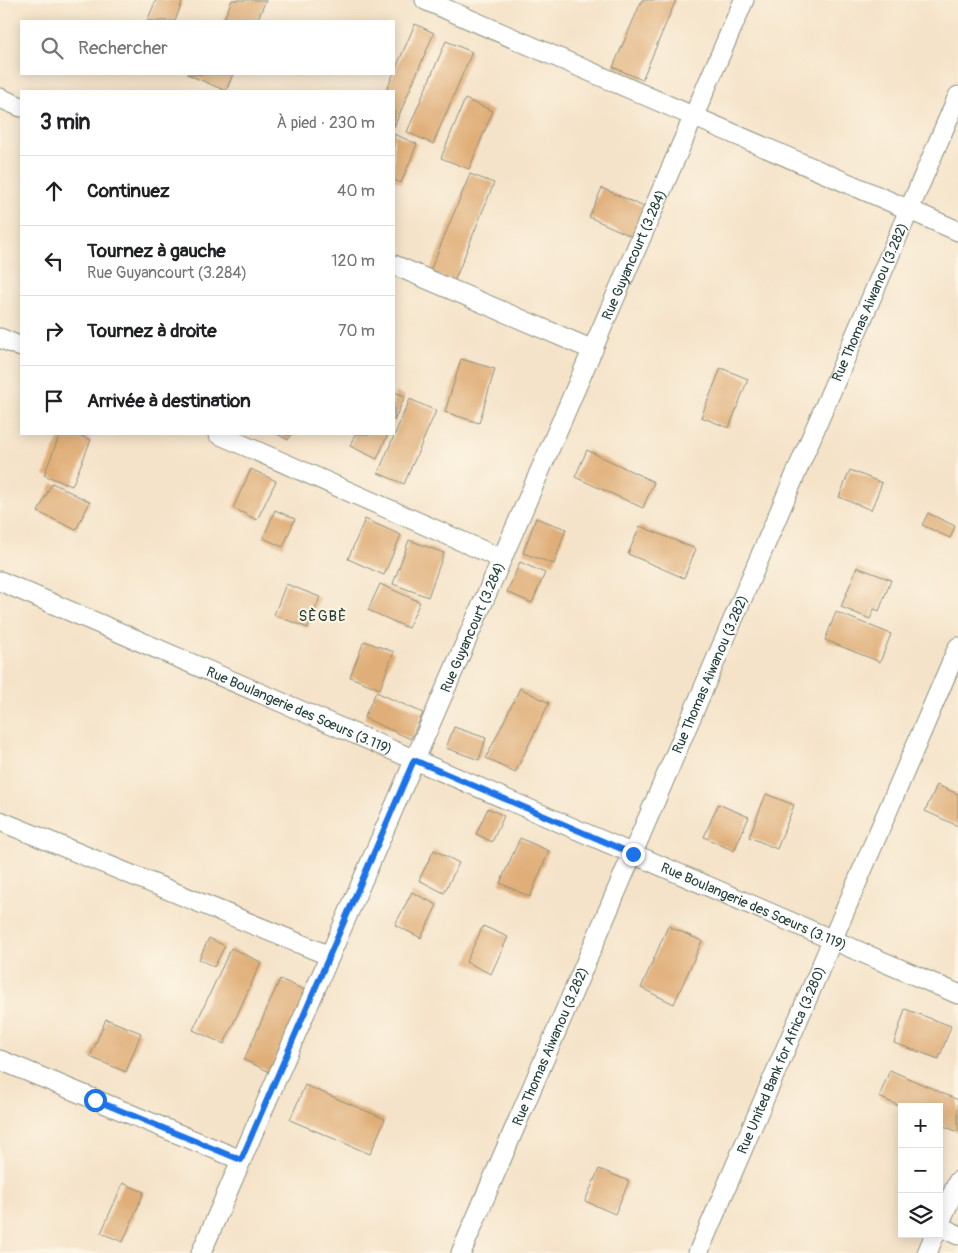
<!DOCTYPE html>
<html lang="fr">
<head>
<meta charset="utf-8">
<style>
  :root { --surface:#fff; --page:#f6f6f6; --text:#202124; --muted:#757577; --line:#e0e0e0 }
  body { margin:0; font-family:Pangolin,sans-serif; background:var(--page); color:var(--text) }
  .controls { position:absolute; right:15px; bottom:15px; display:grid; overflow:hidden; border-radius:0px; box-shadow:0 2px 12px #0003 }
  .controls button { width:45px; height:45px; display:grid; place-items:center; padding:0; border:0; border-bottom:1px solid var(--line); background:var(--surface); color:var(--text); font:25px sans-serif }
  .stop { position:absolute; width:15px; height:15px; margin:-11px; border:4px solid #1a73e8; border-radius:50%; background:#fff }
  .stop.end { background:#1a73e8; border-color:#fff; box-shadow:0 1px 5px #0008 }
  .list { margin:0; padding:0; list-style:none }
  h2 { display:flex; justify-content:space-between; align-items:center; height:65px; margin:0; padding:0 20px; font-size:21px }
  h2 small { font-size:16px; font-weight:400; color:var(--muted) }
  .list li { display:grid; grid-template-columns:32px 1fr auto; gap:15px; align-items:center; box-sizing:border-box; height:70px; padding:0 20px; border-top:1px solid var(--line) }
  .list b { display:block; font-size:19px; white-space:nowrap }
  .list p { margin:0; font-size:16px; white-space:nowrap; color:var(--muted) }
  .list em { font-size:16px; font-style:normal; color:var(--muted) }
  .icon { flex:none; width:28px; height:28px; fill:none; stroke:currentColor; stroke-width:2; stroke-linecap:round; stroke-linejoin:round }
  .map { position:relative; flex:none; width:958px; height:1253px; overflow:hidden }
  .search { position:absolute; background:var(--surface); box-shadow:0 2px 12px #0003; left:20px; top:20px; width:375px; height:55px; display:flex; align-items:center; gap:12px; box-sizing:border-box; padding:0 18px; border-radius:0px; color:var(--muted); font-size:19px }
  .panel { position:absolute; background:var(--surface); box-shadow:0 2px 12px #0003; left:20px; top:90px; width:375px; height:345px; border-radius:0px }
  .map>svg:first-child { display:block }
  .building { fill:#e0ae78 }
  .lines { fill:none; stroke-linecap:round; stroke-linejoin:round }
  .street-casing { stroke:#8a907e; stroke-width:21 }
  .street { stroke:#fff; stroke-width:19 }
  .route { stroke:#1a73e8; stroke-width:6 }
  .labels { text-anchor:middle; stroke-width:4; stroke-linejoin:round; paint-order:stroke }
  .street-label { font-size:14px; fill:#1f3d34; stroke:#fcf5e5 }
  .neighbourhood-label { font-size:15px; letter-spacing:1px; fill:#1f3d34; stroke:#fcf5e5 }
</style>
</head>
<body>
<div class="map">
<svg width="958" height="1253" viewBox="0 0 958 1253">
  <rect width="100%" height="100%" fill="#fcf5e5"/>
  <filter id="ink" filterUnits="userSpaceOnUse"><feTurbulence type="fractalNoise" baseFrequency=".02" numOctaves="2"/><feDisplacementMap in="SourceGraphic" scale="10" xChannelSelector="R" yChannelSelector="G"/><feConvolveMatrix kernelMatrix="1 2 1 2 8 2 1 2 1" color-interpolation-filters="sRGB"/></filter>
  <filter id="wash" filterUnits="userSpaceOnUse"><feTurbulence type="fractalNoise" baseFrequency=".0096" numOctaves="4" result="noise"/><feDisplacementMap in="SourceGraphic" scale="20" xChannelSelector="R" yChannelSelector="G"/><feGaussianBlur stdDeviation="1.12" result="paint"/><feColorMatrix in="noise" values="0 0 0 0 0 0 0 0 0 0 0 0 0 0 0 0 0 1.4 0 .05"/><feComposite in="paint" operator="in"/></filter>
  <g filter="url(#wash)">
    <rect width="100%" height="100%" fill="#f5e3c9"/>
    <g id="blocks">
      <g class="building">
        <polygon points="156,0 183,0 175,21 147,21"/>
        <polygon points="232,0 266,0 257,21 223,21"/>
        <polygon points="642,0 676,0 642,80 613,67"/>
        <polygon points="415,24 434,33 394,127 394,91 386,91"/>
        <polygon points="446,41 472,52 433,144 407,132"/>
        <polygon points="187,74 233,74 226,91"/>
        <polygon points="465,99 493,111 469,169 441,158"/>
        <polygon points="394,134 417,144 401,183 394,180"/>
        <polygon points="470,174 494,183 454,282 430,271"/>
        <polygon points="602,188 644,207 631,236 589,217"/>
        <polygon points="461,359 495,369 479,423 445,412"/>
        <polygon points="721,368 748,379 729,428 701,417"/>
        <polygon points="394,392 405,396 394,421"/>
        <polygon points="410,399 436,411 404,484 378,473"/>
        <polygon points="60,434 76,434 91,440 72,486 44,475"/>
        <polygon points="277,434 292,434 288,440"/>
        <polygon points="355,434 388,434 377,459 350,446"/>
        <polygon points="587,450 654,482 643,508 575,477"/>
        <polygon points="251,469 276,481 257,520 233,508"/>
        <polygon points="850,470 882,483 871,510 839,497"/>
        <polygon points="52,483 90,502 76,530 38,512"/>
        <polygon points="275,510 295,519 283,547 263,538"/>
        <polygon points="928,513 955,526 950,538 922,525"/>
        <polygon points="536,518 566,529 554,564 523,553"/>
        <polygon points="365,519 401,535 384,575 348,559"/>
        <polygon points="640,526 696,549 684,578 628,554"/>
        <polygon points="409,540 444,553 428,597 393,584"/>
        <polygon points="520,562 545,573 532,603 507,592"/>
        <polygon points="857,567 891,580 879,611 874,609 870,619 841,607"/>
        <polygon points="286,584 320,597 308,628 274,615"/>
        <polygon points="380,584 420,602 408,628 368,610"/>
        <polygon points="836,612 891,634 880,662 825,640"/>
        <polygon points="364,641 394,652 380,689 350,677"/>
        <polygon points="520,688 549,703 515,773 486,758"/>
        <polygon points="376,692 423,713 411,739 364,718"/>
        <polygon points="454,727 486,738 479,760 446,748"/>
        <polygon points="937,785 958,794 958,826 925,811"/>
        <polygon points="766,794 794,805 777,849 749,837"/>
        <polygon points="718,804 749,817 734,851 704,837"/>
        <polygon points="488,808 504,816 492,842 476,834"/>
        <polygon points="520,838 549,851 530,897 500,883"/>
        <polygon points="434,850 459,863 444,893 419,880"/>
        <polygon points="412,892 437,905 421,938 395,925"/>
        <polygon points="483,926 508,937 491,974 466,962"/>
        <polygon points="668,926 702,941 674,1004 641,988"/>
        <polygon points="209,938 225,946 214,967 199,959"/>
        <polygon points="231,948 261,962 224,1044 193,1030"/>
        <polygon points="280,979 307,991 270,1072 244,1060"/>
        <polygon points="905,1009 951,1026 939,1059 894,1043"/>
        <polygon points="106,1019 141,1033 126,1072 90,1057"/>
        <polygon points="890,1070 958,1100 958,1132 939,1124 939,1107 902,1107 879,1097"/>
        <polygon points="305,1085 385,1119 370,1154 290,1120"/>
        <polygon points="599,1169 629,1181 615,1214 585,1201"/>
        <polygon points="123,1183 144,1192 123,1242 101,1233"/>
      </g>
    </g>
  </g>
  <g filter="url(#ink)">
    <use href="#blocks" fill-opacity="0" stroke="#8a907e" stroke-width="1"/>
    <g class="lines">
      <defs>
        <g id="street">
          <polyline points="425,0 958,231"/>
          <polyline points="0,98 21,107"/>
          <polyline points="394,265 593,350"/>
          <polyline points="0,338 21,347"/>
          <polyline points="218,434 502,559"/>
          <path id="s1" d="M0 581 958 994"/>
          <polyline points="0,821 330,956"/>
          <polyline points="0,1060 241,1160"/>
          <polyline points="939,1225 958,1181"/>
          <polyline points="939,1226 958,1235"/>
          <path id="s2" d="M201 1253 744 0"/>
          <path id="s3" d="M461 1253 958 96"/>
          <path id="s4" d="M698 1253 958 647"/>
          <polyline points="927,1253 935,1234"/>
        </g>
      </defs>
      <use href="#street" class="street-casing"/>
      <use href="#street" class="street"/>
    </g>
  </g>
  <g class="lines" filter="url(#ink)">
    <polyline class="route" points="95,1100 241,1160 414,760 633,854"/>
  </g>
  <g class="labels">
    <g class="street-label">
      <text dy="5" stroke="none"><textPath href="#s2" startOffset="1088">Rue Guyancourt (3.284)</textPath></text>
      <text dy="5" stroke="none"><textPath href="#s3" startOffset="1035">Rue Thomas Aiwanou (3.282)</textPath></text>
      <text dy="5" stroke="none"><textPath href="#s2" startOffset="682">Rue Guyancourt (3.284)</textPath></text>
      <text dy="5" stroke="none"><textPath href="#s3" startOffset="630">Rue Thomas Aiwanou (3.282)</textPath></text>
      <text dy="5" stroke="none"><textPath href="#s1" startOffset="326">Rue Boulangerie des Sœurs (3.119)</textPath></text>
      <text dy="5" stroke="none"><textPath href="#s1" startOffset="821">Rue Boulangerie des Sœurs (3.119)</textPath></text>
      <text dy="5" stroke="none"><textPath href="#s3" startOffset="225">Rue Thomas Aiwanou (3.282)</textPath></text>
      <text dy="5" stroke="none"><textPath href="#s4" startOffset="210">Rue United Bank for Africa (3.280)</textPath></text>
    </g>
    <g class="neighbourhood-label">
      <text x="323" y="621">SÈGBÈ</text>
    </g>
  </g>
</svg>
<div class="controls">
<button>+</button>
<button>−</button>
<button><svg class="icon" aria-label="layers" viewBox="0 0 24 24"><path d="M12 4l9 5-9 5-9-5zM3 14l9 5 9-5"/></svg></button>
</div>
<div class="stop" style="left:95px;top:1100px"></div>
<div class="stop end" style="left:633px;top:854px"></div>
<div class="search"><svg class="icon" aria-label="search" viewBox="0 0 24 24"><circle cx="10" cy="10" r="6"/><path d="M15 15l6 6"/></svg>Rechercher</div>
<section class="panel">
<h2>3 min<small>À pied · 230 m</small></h2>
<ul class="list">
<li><svg class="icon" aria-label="ahead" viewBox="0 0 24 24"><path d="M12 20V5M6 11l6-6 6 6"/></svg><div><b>Continuez</b></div><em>40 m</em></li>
<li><svg class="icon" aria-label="left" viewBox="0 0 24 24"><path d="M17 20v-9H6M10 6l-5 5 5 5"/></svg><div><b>Tournez à gauche</b><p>Rue Guyancourt (3.284)</p></div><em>120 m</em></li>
<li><svg class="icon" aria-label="right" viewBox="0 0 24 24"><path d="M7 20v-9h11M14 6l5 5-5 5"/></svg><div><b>Tournez à droite</b></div><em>70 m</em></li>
<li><svg class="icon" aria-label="arrive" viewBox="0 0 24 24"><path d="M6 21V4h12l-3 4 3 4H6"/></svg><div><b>Arrivée à destination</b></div></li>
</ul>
</section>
</div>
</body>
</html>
